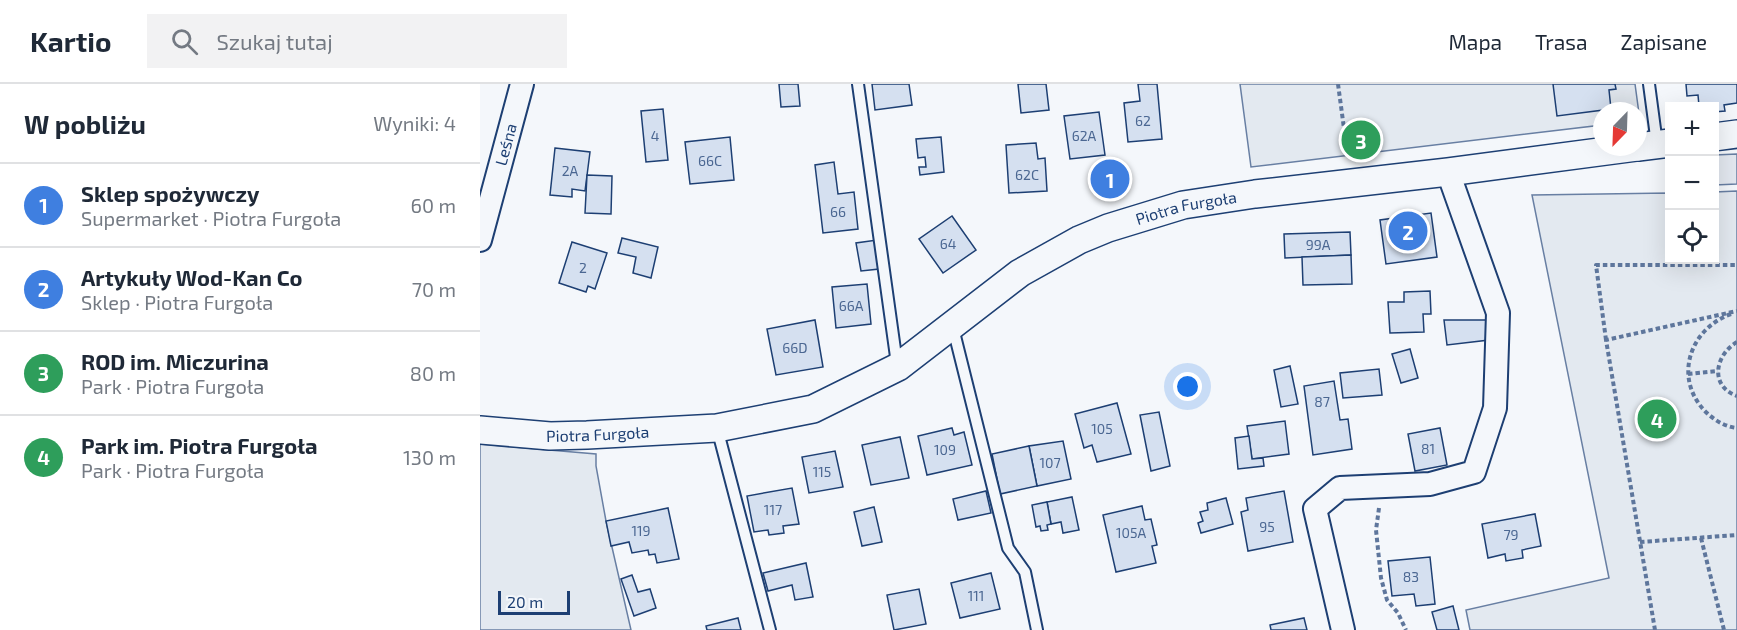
<!DOCTYPE html>
<html lang="pl">
<head>
<meta charset="utf-8">
<style>
  :root { --surface:#fff; --page:#f2f2f3; --text:#1f2937; --muted:#747a83; --line:#e0e1e3; --accent:#b45309 }
  body { margin:0; font-family:"Exo 2",sans-serif; background:var(--page); color:var(--text) }
  .controls { position:absolute; right:18px; top:18px; display:grid; overflow:hidden; border-radius:0px; box-shadow:0 6px 24px #0002 }
  .controls button { width:54px; height:54px; display:grid; place-items:center; padding:0; border:0; border-bottom:2px solid var(--line); background:var(--surface); color:var(--text); font:30px sans-serif }
  .compass { position:absolute; left:1113px; top:18px; width:54px; height:54px; border-radius:50%; background:var(--surface); box-shadow:0 6px 24px #0002; rotate:203deg }
  .scale { position:absolute; left:18px; bottom:15px; width:72px; box-sizing:border-box; padding-left:6px; border:3px solid #1d3f73; border-top:0; font-size:16px; line-height:21px; white-space:nowrap; color:#1d3f73; -webkit-text-stroke:4px #f4f7fb; paint-order:stroke }
  .you { position:absolute; left:708px; top:303px; width:21px; height:21px; margin:-15px; border:4px solid #fff; border-radius:50%; background:#1a73e8; box-shadow:0 0 0 9px #1a73e833 }
  .badge { display:grid; place-items:center; width:39px; height:39px; border-radius:50%; background:var(--accent); color:#fff; font-size:20px; font-weight:700 }
  .pin { position:absolute; translate:-50% -50%; border:3px solid #fff; box-shadow:0 2px 6px #0006 }
  .list { margin:0; padding:0; list-style:none }
  h2 { display:flex; justify-content:space-between; align-items:center; height:78px; margin:0; padding:0 24px; font-size:26px }
  h2 small { font-size:20px; font-weight:400; color:var(--muted) }
  .list li { display:grid; grid-template-columns:39px 1fr auto; gap:18px; align-items:center; box-sizing:border-box; height:84px; padding:0 24px; border-top:2px solid var(--line) }
  .list b { display:block; font-size:22px; white-space:nowrap }
  .list p { margin:0; font-size:20px; white-space:nowrap; color:var(--muted) }
  .list em { font-size:20px; font-style:normal; color:var(--muted) }
  .icon { flex:none; width:33px; height:33px; fill:none; stroke:currentColor; stroke-width:2; stroke-linecap:round; stroke-linejoin:round }
  .map { position:relative; flex:none; width:1257px; height:546px; overflow:hidden }
  header { display:flex; align-items:center; gap:36px; box-sizing:border-box; height:84px; padding:0 30px; background:var(--surface); border-bottom:2px solid var(--line) }
  header strong { font-size:28px }
  nav { display:flex; gap:33px; margin-inline-start:auto; font-size:21px }
  .search { width:420px; height:54px; background:var(--page); display:flex; align-items:center; gap:15px; box-sizing:border-box; padding:0 21px; border-radius:0px; color:var(--muted); font-size:22px }
  main { display:flex }
  aside { flex:1; background:var(--surface) }
  .map>svg:first-child { display:block }
  .green { fill:#e3e9f0; stroke:#687fa3; stroke-width:1.5 }
  .parking { fill:#e3e8f0; stroke:#687fa3; stroke-width:1.5 }
  .building { fill:#d5e0f0; stroke:#1d3f73; stroke-width:1.5 }
  .lines { fill:none; stroke-linecap:round; stroke-linejoin:round }
  .service-casing { stroke:#1d3f73; stroke-width:14 }
  .minor-casing { stroke:#1d3f73; stroke-width:26 }
  .tertiary-casing { stroke:#1d3f73; stroke-width:30 }
  .path { stroke:#5e769c; stroke-width:4; stroke-dasharray:4.5 3; stroke-linecap:butt }
  .service { stroke:#f4f7fb; stroke-width:10 }
  .minor { stroke:#f4f7fb; stroke-width:22 }
  .tertiary { stroke:#f4f7fb; stroke-width:27 }
  .labels { text-anchor:middle; stroke-width:4.5; stroke-linejoin:round; paint-order:stroke }
  .number-label { font-size:14px; fill:#4b6792 }
  .street-label { font-size:16px; fill:#1d3f73; stroke:#f4f7fb }
</style>
</head>
<body>
<header>
<strong>Kartio</strong>
<div class="search"><svg class="icon" aria-label="search" viewBox="0 0 24 24"><circle cx="10" cy="10" r="6"/><path d="M15 15l6 6"/></svg>Szukaj tutaj</div>
<nav><a>Mapa</a><a>Trasa</a><a>Zapisane</a></nav>
</header>
<main>
<aside>
<h2>W pobliżu<small>Wyniki: 4</small></h2>
<ul class="list">
<li><span class="badge" style="background:#3f7fe0">1</span><div><b>Sklep spożywczy</b><p>Supermarket · Piotra Furgoła</p></div><em>60 m</em></li>
<li><span class="badge" style="background:#3f7fe0">2</span><div><b>Artykuły Wod-Kan Co</b><p>Sklep · Piotra Furgoła</p></div><em>70 m</em></li>
<li><span class="badge" style="background:#2e9e5b">3</span><div><b>ROD im. Miczurina</b><p>Park · Piotra Furgoła</p></div><em>80 m</em></li>
<li><span class="badge" style="background:#2e9e5b">4</span><div><b>Park im. Piotra Furgoła</b><p>Park · Piotra Furgoła</p></div><em>130 m</em></li>
</ul>
</aside>
<div class="map">
<svg width="1257" height="546" viewBox="0 0 1257 546">
  <rect width="100%" height="100%" fill="#f4f7fb"/>
  <g class="green">
    <polygon points="760,0 1155,0 1160,37 1158,37 1158,27 1122,27 1122,41 771,83"/>
    <polygon points="1257,107 1257,546 990,546 986,526 1129,494 1052,111 1189,109 1190,176 1234,176 1235,108"/>
    <polygon points="0,360 116,370 116,382 126,437 151,546 0,546"/>
  </g>
  <polygon class="parking" points="1257,70 1257,100 1235,101 1235,71"/>
  <g class="building">
    <polygon points="299,0 318,0 320,22 301,23"/>
    <polygon points="392,0 429,0 432,21 395,26"/>
    <polygon points="538,0 566,0 569,26 541,29"/>
    <polygon points="658,0 677,0 682,55 648,58 644,19 660,17"/>
    <polygon points="1073,0 1135,0 1136,5 1129,6 1131,25 1077,32"/>
    <polygon points="1206,0 1257,0 1257,19 1244,21 1245,27 1234,28 1234,22 1219,22 1218,11 1207,12"/>
    <polygon points="183,25 188,76 166,78 161,27"/>
    <polygon points="619,28 625,71 590,75 584,32"/>
    <polygon points="250,53 254,96 210,100 205,58"/>
    <polygon points="461,53 464,88 440,91 439,83 446,83 445,73 438,74 436,55"/>
    <polygon points="556,59 558,75 565,74 567,107 529,109 526,61"/>
    <polygon points="75,64 110,68 105,107 92,105 92,113 70,111"/>
    <polygon points="354,78 358,110 374,108 378,145 343,149 335,81"/>
    <polygon points="643,81 646,105 618,110 614,85"/>
    <polygon points="107,91 132,92 131,130 105,129"/>
    <polygon points="951,129 957,173 906,180 900,136"/>
    <polygon points="472,132 496,166 463,189 439,155"/>
    <polygon points="870,148 871,171 805,174 804,150"/>
    <polygon points="142,154 178,163 171,194 153,189 156,173 138,169"/>
    <polygon points="397,156 399,185 381,187 376,159"/>
    <polygon points="92,158 127,169 115,205 108,202 106,208 79,199"/>
    <polygon points="871,171 872,200 823,201 822,173"/>
    <polygon points="387,200 391,240 356,244 352,203"/>
    <polygon points="950,207 951,230 943,230 944,248 910,249 908,218 924,218 924,208"/>
    <polygon points="335,236 343,283 296,291 287,245"/>
    <polygon points="964,236 1007,236 1009,256 967,261"/>
    <polygon points="930,265 938,294 921,299 912,270"/>
    <polygon points="810,282 818,320 801,323 794,286"/>
    <polygon points="899,285 902,311 863,314 860,289"/>
    <polygon points="854,297 860,336 868,335 872,365 833,371 824,302"/>
    <polygon points="637,319 651,370 617,378 612,361 604,364 595,330"/>
    <polygon points="679,328 690,382 671,387 660,331"/>
    <polygon points="805,337 809,370 772,375 767,342"/>
    <polygon points="472,344 474,351 484,348 492,381 447,391 438,352"/>
    <polygon points="960,344 967,381 935,387 928,350"/>
    <polygon points="769,352 772,375 783,374 784,382 758,385 755,354"/>
    <polygon points="420,353 429,394 391,401 382,361"/>
    <polygon points="583,357 591,395 557,402 549,362"/>
    <polygon points="549,362 557,402 520,410 512,370"/>
    <polygon points="355,367 363,403 329,409 322,373"/>
    <polygon points="312,404 319,440 303,442 304,449 289,451 288,446 274,448 267,412"/>
    <polygon points="506,407 511,429 478,436 473,415"/>
    <polygon points="804,407 813,458 768,467 761,428 768,426 766,414"/>
    <polygon points="592,413 599,446 583,449 581,438 571,440 567,418"/>
    <polygon points="746,414 753,440 721,449 718,439 723,437 720,428 728,426 727,419"/>
    <polygon points="567,418 571,440 567,441 568,446 561,447 560,442 556,443 552,421"/>
    <polygon points="662,422 665,436 671,435 677,461 672,462 676,479 636,488 623,431"/>
    <polygon points="394,423 402,458 382,462 374,428"/>
    <polygon points="188,424 199,475 177,479 175,470 169,471 168,466 152,469 149,458 131,462 126,437"/>
    <polygon points="1055,430 1061,462 1042,466 1043,474 1026,477 1025,470 1008,474 1002,440"/>
    <polygon points="950,473 955,520 936,522 934,510 912,512 908,477"/>
    <polygon points="326,479 333,513 315,516 312,501 288,507 283,489"/>
    <polygon points="511,489 520,525 480,534 471,499"/>
    <polygon points="152,491 158,508 170,505 176,524 154,532 141,495"/>
    <polygon points="439,505 446,540 414,546 407,511"/>
    <polygon points="973,522 979,546 957,546 952,528"/>
    <polygon points="258,534 261,546 227,546 226,542"/>
    <polygon points="824,534 827,546 791,546 790,541"/>
  </g>
  <g class="lines">
    <defs>
      <g id="service">
        <polyline points="378,0 417,280"/>
        <polyline points="1169,0 1177,60"/>
        <polyline points="473,244 528,464 545,488 557,546"/>
        <polyline points="237,344 290,546"/>
      </g>
      <g id="minor">
        <path id="s1" d="M0 156 42 0"/>
        <polyline points="863,546 835,425 860,404 950,400 994,388 1015,324 1018,229 968,88"/>
      </g>
      <g id="tertiary">
        <polyline points="1234,53 1257,50"/>
        <polyline points="1158,63 1190,59"/>
        <path id="s2" d="M0 346 70 352 107 351 237 344 333 325 418 283 540 189 599 156 628 144 703 121 775 110 968 88 1157 63"/>
      </g>
    </defs>
    <use href="#service" class="service-casing"/>
    <use href="#minor" class="minor-casing"/>
    <use href="#tertiary" class="tertiary-casing"/>
    <g class="path">
      <polyline points="858,0 868,74"/>
      <path d="M1251 230C1207 246 1193 298 1228 330 1236 337 1246 343 1257 344"/>
      <polyline points="1126,256 1116,181 1257,181"/>
      <path d="M1257 258C1235 271 1229 302 1257 312"/>
      <polyline points="1208,290 1238,287"/>
      <polyline points="899,424 896,446 901,494 907,516 918,529 926,546"/>
      <polyline points="1221,454 1244,546"/>
      <polyline points="1160,458 1257,451"/>
      <polyline points="1175,546 1126,256 1257,227"/>
    </g>
    <use href="#service" class="service"/>
    <use href="#minor" class="minor"/>
    <use href="#tertiary" class="tertiary"/>
  </g>
  <g class="labels">
    <g class="number-label">
      <text x="663" y="42">62</text>
      <text x="175" y="57">4</text>
      <text x="604" y="57">62A</text>
      <text x="230" y="82">66C</text>
      <text x="90" y="92">2A</text>
      <text x="547" y="96">62C</text>
      <text x="358" y="133">66</text>
      <text x="468" y="165">64</text>
      <text x="838" y="166">99A</text>
      <text x="103" y="189">2</text>
      <text x="371" y="227">66A</text>
      <text x="315" y="269">66D</text>
      <text x="842" y="323">87</text>
      <text x="622" y="350">105</text>
      <text x="948" y="370">81</text>
      <text x="465" y="371">109</text>
      <text x="570" y="384">107</text>
      <text x="342" y="393">115</text>
      <text x="293" y="431">117</text>
      <text x="787" y="448">95</text>
      <text x="161" y="452">119</text>
      <text x="651" y="454">105A</text>
      <text x="1031" y="456">79</text>
      <text x="931" y="498">83</text>
      <text x="496" y="517">111</text>
    </g>
    <g class="street-label">
      <text dy="6" stroke="none"><textPath href="#s1" startOffset="99">Leśna</textPath></text>
      <text dy="6" stroke="none"><textPath href="#s2" startOffset="764">Piotra Furgoła</textPath></text>
      <text dy="6" stroke="none"><textPath href="#s2" startOffset="118">Piotra Furgoła</textPath></text>
    </g>
  </g>
</svg>
<div class="controls">
<button>+</button>
<button>−</button>
<button><svg class="icon" aria-label="locate" viewBox="0 0 24 24"><circle cx="12" cy="12" r="6"/><path d="M12 2v4M12 18v4M2 12h4M18 12h4"/></svg></button>
</div>
<svg class="compass" viewBox="-18 -18 36 36"><path d="M0-13l5 13h-10z" fill="#e53935"/><path d="M0 13l5-13h-10z" fill="#747a83"/></svg>
<div class="scale">20 m</div>
<div class="you"></div>
<div class="pin badge" style="left:630px;top:95px;background:#3f7fe0">1</div>
<div class="pin badge" style="left:928px;top:147px;background:#3f7fe0">2</div>
<div class="pin badge" style="left:881px;top:56px;background:#2e9e5b">3</div>
<div class="pin badge" style="left:1177px;top:335px;background:#2e9e5b">4</div>
</div>
</main>
</body>
</html>
